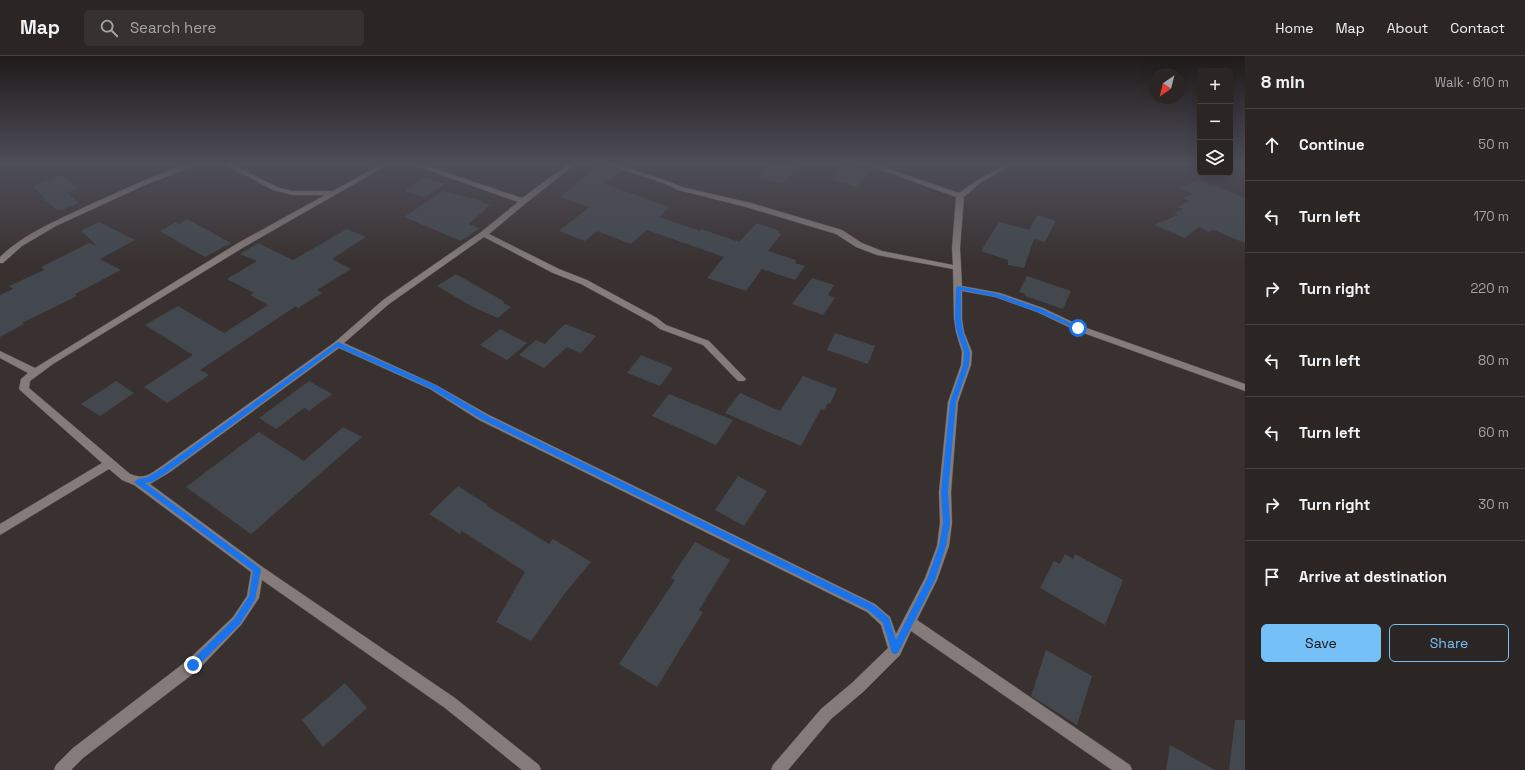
<!DOCTYPE html>
<html lang="en">
<head>
<meta charset="utf-8">
<style>
  :root { --surface:#2b2524; --page:#373131; --text:#f1f3f6; --muted:#a6a5a6; --line:#474241; --accent:#75c0f6 }
  body { margin:0; font-family:"Space Grotesk",sans-serif; background:var(--page); color:var(--text) }
  .controls { position:absolute; right:12px; top:12px; display:grid; overflow:hidden; border-radius:6px; box-shadow:0 4px 16px #0002 }
  .controls button { width:36px; height:36px; display:grid; place-items:center; padding:0; border:0; border-bottom:1px solid var(--line); background:var(--surface); color:var(--text); font:20px sans-serif }
  .compass { position:absolute; left:1149px; top:12px; width:36px; height:36px; border-radius:50%; background:var(--surface); box-shadow:0 4px 16px #0002; rotate:215deg }
  .stop { position:absolute; width:12px; height:12px; margin:-9px; border:3px solid #1a73e8; border-radius:50%; background:#fff }
  .stop.end { background:#1a73e8; border-color:#fff; box-shadow:0 1px 4px #0008 }
  .list { margin:0; padding:0; list-style:none }
  h2 { display:flex; justify-content:space-between; align-items:center; height:52px; margin:0; padding:0 16px; font-size:17px }
  h2 small { font-size:13px; font-weight:400; color:var(--muted) }
  .list li { display:grid; grid-template-columns:26px 1fr auto; gap:12px; align-items:center; box-sizing:border-box; height:72px; padding:0 16px; border-top:1px solid var(--line) }
  .list b { display:block; font-size:15px; white-space:nowrap }
  .list em { font-size:13px; font-style:normal; color:var(--muted) }
  .actions { display:flex; gap:8px; padding:12px 16px }
  .actions a { flex:1; padding:9px 0; border:1px solid var(--accent); border-radius:6px; text-align:center; font-size:14px; color:var(--accent) }
  .actions .main { background:var(--accent); color:#111 }
  .icon { flex:none; width:22px; height:22px; fill:none; stroke:currentColor; stroke-width:2; stroke-linecap:round; stroke-linejoin:round }
  .map { position:relative; flex:none; width:1245px; height:714px; overflow:hidden }
  header { display:flex; align-items:center; gap:24px; box-sizing:border-box; height:56px; padding:0 20px; background:var(--surface); border-bottom:1px solid var(--line) }
  header strong { font-size:19px }
  nav { display:flex; gap:22px; margin-inline-start:auto; font-size:14px }
  .search { width:280px; height:36px; background:var(--page); display:flex; align-items:center; gap:10px; box-sizing:border-box; padding:0 14px; border-radius:6px; color:var(--muted); font-size:15px }
  main { display:flex }
  aside { flex:1; background:var(--surface) }
  .map>svg:first-child { display:block }
  .building { fill:#42484d }
  .lines { fill:none; stroke-linecap:round; stroke-linejoin:round }
  .minor-casing { stroke:#544d4c; stroke-width:1 }
  .minor { fill:#857b7a; fill-rule:evenodd }
  .route { fill:#1a73e8 }
</style>
</head>
<body>
<header>
<strong>Map</strong>
<div class="search"><svg class="icon" aria-label="search" viewBox="0 0 24 24"><circle cx="10" cy="10" r="6"/><path d="M15 15l6 6"/></svg>Search here</div>
<nav><a>Home</a><a>Map</a><a>About</a><a>Contact</a></nav>
</header>
<main>
<div class="map">
<svg width="1245" height="714" viewBox="0 0 1245 714">
  <rect width="100%" height="100%" fill="#393130"/>
  <g class="building">
    <polygon points="772,107 801,107 782,128 758,122"/>
    <polygon points="601,108 622,115 604,128 670,151 659,161 700,175 701,173 739,186 757,167 780,175 778,177 781,178 768,195 796,204 795,207 805,210 795,224 762,213 746,235 707,222 724,201 647,174 631,188 597,175 585,185 559,175 589,151 560,141"/>
    <polygon points="844,108 870,116 856,131 830,123"/>
    <polygon points="63,119 78,132 67,137 79,147 61,154 57,154 43,142 45,142 33,130"/>
    <polygon points="424,121 444,128 425,141 404,135"/>
    <polygon points="1200,123 1245,142 1245,187 1214,174 1209,176 1199,171 1185,182 1154,169 1178,159 1174,157 1183,153 1178,151 1189,145 1183,142 1194,138 1181,132"/>
    <polygon points="443,135 483,145 481,146 490,149 469,168 480,172 461,185 404,161"/>
    <polygon points="1037,159 1056,165 1045,186 1034,183 1024,212 1008,209 1008,204 981,195 999,166 1029,174"/>
    <polygon points="187,163 231,187 205,201 160,175 176,166 179,168"/>
    <polygon points="99,166 135,184 100,203 121,214 75,238 77,240 22,267 24,268 0,281 0,239 13,233 9,230 44,214 41,211 89,187 97,190 81,175"/>
    <polygon points="347,173 366,181 332,203 351,213 317,234 322,237 298,252 296,250 200,314 209,319 167,347 144,331 193,299 145,269 178,250 224,277 268,249 250,239 254,237 227,223 257,205 240,198 258,187 293,204"/>
    <polygon points="456,218 505,246 503,247 511,251 498,262 471,250 437,230"/>
    <polygon points="1027,220 1071,235 1063,253 1025,240 1026,238 1019,236"/>
    <polygon points="812,222 834,229 828,239 835,242 823,259 792,248"/>
    <polygon points="565,268 596,280 581,297 567,291 544,312 519,299 536,284 545,288"/>
    <polygon points="500,273 527,287 507,304 480,289"/>
    <polygon points="835,277 875,290 868,308 827,294"/>
    <polygon points="641,299 673,312 660,330 627,317"/>
    <polygon points="803,320 837,333 830,348 828,347 824,354 821,353 801,390 725,357 740,337 780,355"/>
    <polygon points="116,325 134,337 100,360 81,348"/>
    <polygon points="309,325 332,338 309,355 304,352 276,373 259,362"/>
    <polygon points="669,338 733,364 716,389 652,360"/>
    <polygon points="343,371 362,381 251,478 186,431 259,376 304,405"/>
    <polygon points="738,420 767,435 744,470 715,454"/>
    <polygon points="458,430 488,449 487,450 549,488 553,483 591,506 565,537 531,585 496,566 525,516 462,475 460,478 429,458"/>
    <polygon points="695,486 730,504 699,554 703,556 657,631 619,608 675,524 671,522"/>
    <polygon points="1065,498 1073,503 1075,498 1123,524 1105,569 1040,532 1054,505 1060,508"/>
    <polygon points="1046,594 1092,620 1077,669 1031,640"/>
    <polygon points="345,627 367,652 323,691 302,664"/>
    <polygon points="1235,664 1245,664 1245,714 1229,714"/>
    <polygon points="1170,689 1215,714 1166,714"/>
  </g>
  <g class="lines">
    <defs>
      <g id="minor">
        <path d="M191 107H201L145 129 56 170 22 190 3 207H0V201C25 177 56 165 87 150 121 135 155 118 191 107Z"/>
        <path d="M222 107H230L277 131 292 135H333L383 107H391L244 191 53 308 30 325 29 332 130 418C145 424 150 418 162 410L335 286 383 244 481 176 518 146 408 107H418L522 142 570 107H577L526 147 489 178 559 213 587 224 657 262 666 269 709 285 744 321 746 323 744 325H738L703 289 660 273 651 266 581 228 553 217 484 181 389 248 344 287 436 329 487 358 875 548 890 561 896 578 925 522 937 490 940 467 939 436 948 346 961 309 962 296 956 276 954 263 953 213 877 199 856 191 836 178 746 151 678 134 666 128 602 107H612L670 126 682 131 751 147 842 174 862 187 882 195 953 209 952 192 956 141 862 107H872L959 137 976 125 1001 111 1003 107H1010L1005 113 980 127 964 141 960 192 962 230 1000 237 1043 252 1081 270 1245 328V335L1075 274 1037 256 995 241 962 235V263L964 276 972 296 971 309 958 346 951 436 952 467 949 490 937 524 917 564 1130 709 1132 714H1112L911 575 900 599 863 636 831 663 788 714H771L773 709 821 653 853 626 888 592 881 569 867 556 479 364 430 333 339 292 170 416 150 428 261 510 455 642 539 709 541 714H522L445 652 262 524 259 542 241 569 198 614 83 702 71 714H54L56 709 73 692 188 604 233 561 247 540 251 516 134 429 122 424 109 413 0 479V468L102 407 21 335 19 333 21 323 28 317 0 302V295L35 312 238 187 325 139H292L273 134Z"/>
      </g>
    </defs>
    <use href="#minor" class="minor-casing"/>
    <use href="#minor" class="minor"/>
  </g>
  <linearGradient id="sky" x2="0" y2="1"><stop stop-color="#1f1b1a"/><stop offset="0.52" stop-color="#4e4e59"/><stop offset="1" stop-color="#4e4e59" stop-opacity="0"/></linearGradient>
  <rect width="1245" height="207" fill="url(#sky)"/>
  <polygon class="route" points="958,230 999,238 1042,253 1081,272 1076,273 1038,256 996,241 961,234 961,263 963,276 970,296 969,309 956,346 948,436 950,467 946,490 935,524 898,597 895,598 892,597 883,567 868,554 481,363 430,332 338,291 169,415 152,426 145,427 260,512 261,514 255,544 240,568 196,612 193,613 190,612 189,609 190,606 234,563 249,540 253,515 134,426 138,423 148,421 164,411 338,286 435,329 486,359 874,549 889,562 896,584 927,523 939,490 943,467 941,436 950,346 963,309 964,296 957,276 955,263 956,232"/>
</svg>
<div class="controls">
<button>+</button>
<button>−</button>
<button><svg class="icon" aria-label="layers" viewBox="0 0 24 24"><path d="M12 4l9 5-9 5-9-5zM3 14l9 5 9-5"/></svg></button>
</div>
<svg class="compass" viewBox="-18 -18 36 36"><path d="M0-13l5 13h-10z" fill="#e53935"/><path d="M0 13l5-13h-10z" fill="#a6a5a6"/></svg>
<div class="stop" style="left:1078px;top:272px"></div>
<div class="stop end" style="left:193px;top:609px"></div>
</div>
<aside>
<h2>8 min<small>Walk · 610 m</small></h2>
<ul class="list">
<li><svg class="icon" aria-label="ahead" viewBox="0 0 24 24"><path d="M12 20V5M6 11l6-6 6 6"/></svg><div><b>Continue</b></div><em>50 m</em></li>
<li><svg class="icon" aria-label="left" viewBox="0 0 24 24"><path d="M17 20v-9H6M10 6l-5 5 5 5"/></svg><div><b>Turn left</b></div><em>170 m</em></li>
<li><svg class="icon" aria-label="right" viewBox="0 0 24 24"><path d="M7 20v-9h11M14 6l5 5-5 5"/></svg><div><b>Turn right</b></div><em>220 m</em></li>
<li><svg class="icon" aria-label="left" viewBox="0 0 24 24"><path d="M17 20v-9H6M10 6l-5 5 5 5"/></svg><div><b>Turn left</b></div><em>80 m</em></li>
<li><svg class="icon" aria-label="left" viewBox="0 0 24 24"><path d="M17 20v-9H6M10 6l-5 5 5 5"/></svg><div><b>Turn left</b></div><em>60 m</em></li>
<li><svg class="icon" aria-label="right" viewBox="0 0 24 24"><path d="M7 20v-9h11M14 6l5 5-5 5"/></svg><div><b>Turn right</b></div><em>30 m</em></li>
<li><svg class="icon" aria-label="arrive" viewBox="0 0 24 24"><path d="M6 21V4h12l-3 4 3 4H6"/></svg><div><b>Arrive at destination</b></div></li>
</ul>
<div class="actions"><a class="main">Save</a><a>Share</a></div>
</aside>
</main>
</body>
</html>
